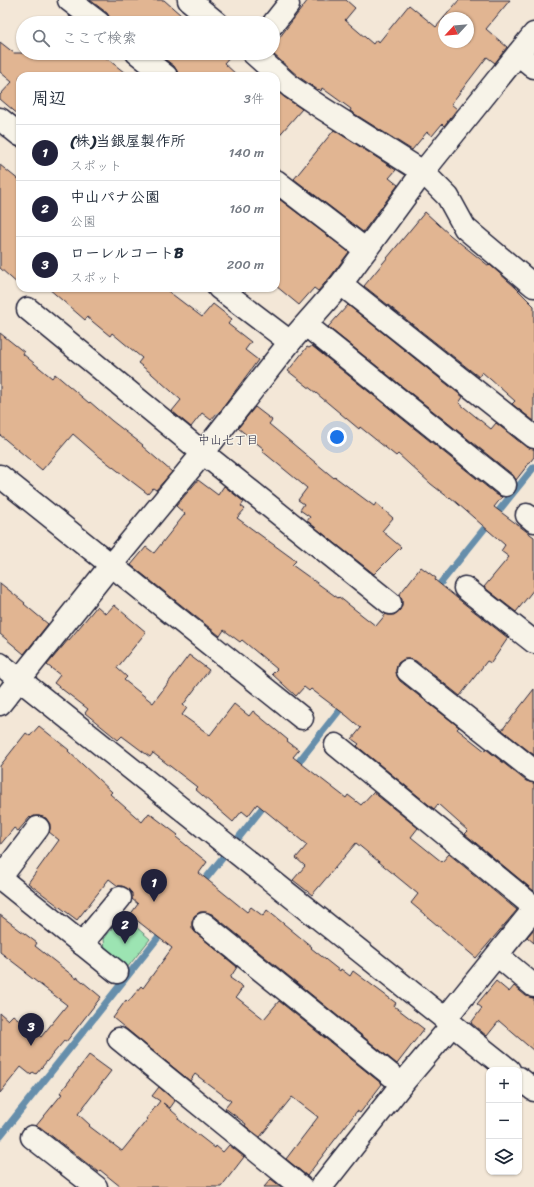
<!DOCTYPE html>
<html lang="ja">
<head>
<meta charset="utf-8">
<style>
  :root { --surface:#fff; --page:#f2f2f3; --text:#1f2937; --muted:#747a83; --line:#e0e1e3; --accent:#22223b }
  body { margin:0; font-family:Sriracha,"Klee One",sans-serif; background:var(--page); color:var(--text) }
  .controls { position:absolute; right:12px; bottom:12px; display:grid; overflow:hidden; border-radius:8px; box-shadow:0 1px 3px #0004 }
  .controls button { width:36px; height:36px; display:grid; place-items:center; padding:0; border:0; border-bottom:1px solid var(--line); background:var(--surface); color:var(--text); font:20px sans-serif }
  .compass { position:absolute; left:438px; top:12px; width:36px; height:36px; border-radius:50%; background:var(--surface); box-shadow:0 1px 3px #0004; rotate:244deg }
  .you { position:absolute; left:337px; top:437px; width:14px; height:14px; margin:-10px; border:3px solid #fff; border-radius:50%; background:#1a73e8; box-shadow:0 0 0 6px #1a73e833 }
  .badge { display:grid; place-items:center; width:26px; height:26px; border-radius:50%; background:var(--accent); color:#fff; font-size:13px; font-weight:700 }
  .pin { position:absolute; translate:-50% -33px; filter:drop-shadow(0 1px 2px #0008) }
  .pin::after { content:''; position:absolute; top:21px; width:14px; height:12px; background:inherit; clip-path:polygon(0 0,100% 0,50% 100%) }
  .list { margin:0; padding:0; list-style:none }
  h2 { display:flex; justify-content:space-between; align-items:center; height:52px; margin:0; padding:0 16px; font-size:17px }
  h2 small { font-size:13px; font-weight:400; color:var(--muted) }
  .list li { display:grid; grid-template-columns:26px 1fr auto; gap:12px; align-items:center; box-sizing:border-box; height:56px; padding:0 16px; border-top:1px solid var(--line) }
  .list b { display:block; font-size:15px; white-space:nowrap }
  .list p { margin:0; font-size:13px; white-space:nowrap; color:var(--muted) }
  .list em { font-size:13px; font-style:normal; color:var(--muted) }
  .icon { flex:none; width:22px; height:22px; fill:none; stroke:currentColor; stroke-width:2; stroke-linecap:round; stroke-linejoin:round }
  .map { position:relative; flex:none; width:534px; height:1187px; overflow:hidden }
  .search { position:absolute; background:var(--surface); box-shadow:0 1px 3px #0004; left:16px; top:16px; width:264px; height:44px; display:flex; align-items:center; gap:10px; box-sizing:border-box; padding:0 14px; border-radius:22px; color:var(--muted); font-size:15px }
  .panel { position:absolute; background:var(--surface); box-shadow:0 1px 3px #0004; left:16px; top:72px; width:264px; height:220px; border-radius:12px }
  .map>svg:first-child { display:block }
  .green { fill:#9ce4b2; stroke:#5f8376 }
  .lines { fill:none; stroke-linecap:round; stroke-linejoin:round }
  .stream { stroke:#668eab; stroke-width:7 }
  .building { fill:#e1b592; stroke:#22223b; fill-rule:evenodd }
  .minor-casing { stroke:#22223b; stroke-width:25 }
  .minor { stroke:#f7f3e8; stroke-width:22 }
  .labels { text-anchor:middle; stroke-width:3; stroke-linejoin:round; paint-order:stroke }
  .neighbourhood-label { font-size:12px; fill:#22223b; stroke:#f7f3e8 }
</style>
</head>
<body>
<div class="map">
<svg width="534" height="1187" viewBox="0 0 534 1187">
  <rect width="100%" height="100%" fill="#f3e7d7"/>
  <filter id="ink" filterUnits="userSpaceOnUse"><feTurbulence type="fractalNoise" baseFrequency=".025" numOctaves="2"/><feDisplacementMap in="SourceGraphic" scale="8" xChannelSelector="R" yChannelSelector="G"/><feConvolveMatrix kernelMatrix="1 2 1 2 8 2 1 2 1" color-interpolation-filters="sRGB"/></filter>
  <g filter="url(#ink)">
    <polygon class="green" points="122,915 150,939 127,968 105,950 104,939"/>
    <g class="lines">
      <g class="stream">
        <polyline points="435,590 534,467"/>
        <polyline points="293,769 345,703"/>
        <polyline points="200,886 267,802"/>
        <polyline points="0,1136 164,930"/>
      </g>
    </g>
    <g class="building">
      <polygon points="90,0 164,0 190,23 111,23 110,18 107,13"/>
      <path d="M308 0H346L355 8 345 20 373 44 376 40 379 42 409 5 436 27 459 0H510L486 29 507 47 495 63 487 57 451 104 457 109 444 126 442 124 432 136 427 132 412 150 350 111 351 109 322 88 321 91 319 89 318 90 299 77 272 53H273V46ZM444 18H468V42H444Z"/>
      <polygon points="70,16 78,23 65,23"/>
      <polygon points="0,42 14,53 108,53 105,57 129,76 20,76 20,116 0,99 0,95 12,82 0,72"/>
      <polygon points="157,53 233,53 224,63 238,76 178,76 177,71 174,66"/>
      <polygon points="276,90 284,97 302,109 276,139"/>
      <polygon points="334,130 396,170 389,178 398,185 363,232 294,179"/>
      <polygon points="0,165 20,181 20,286 0,268"/>
      <polygon points="279,199 349,252 331,276 318,291 314,288 299,305 276,286 276,202"/>
      <polygon points="425,212 450,235 489,266 490,265 515,287 534,306 534,421 512,404 515,401 482,372 479,377 364,286"/>
      <polygon points="48,288 164,288 202,317 213,304 232,319 228,324 251,342 245,350 258,360 219,413 218,412 211,420 202,413 191,427 172,411 181,400 152,374 138,363 142,358 112,333 110,336 87,317 85,320"/>
      <polygon points="348,305 463,397 459,403 491,429 496,423 526,447 534,449 534,457 516,480 513,475 328,327"/>
      <polygon points="0,333 24,352 23,354 52,378 55,374 89,403 90,402 112,421 143,445 142,446 172,472 156,490 153,488 148,494 96,454 73,434 42,470 0,435"/>
      <polygon points="312,346 497,495 502,497 494,507 534,537 534,589 516,612 484,587 509,557 501,551 505,545 450,497 449,498 431,484 398,454 396,456 360,427 359,429 316,393 288,371 307,347 309,348"/>
      <polygon points="255,407 272,420 269,424 334,478 335,477 374,506 376,503 393,518 382,531 401,547 374,574 307,521 310,517 300,510 304,504 298,500 307,488 262,451 264,449 238,428"/>
      <polygon points="198,480 218,495 224,486 244,502 241,506 245,509 237,518 296,561 292,565 338,598 339,597 376,626 386,614 388,615 394,615 400,610 402,605 402,599 399,595 421,567 436,578 435,580 457,598 508,638 491,663 487,661 460,696 416,661 410,659 404,659 398,663 396,670 397,676 400,681 459,727 457,729 485,751 486,749 526,781 534,783 534,891 465,834 468,831 438,804 434,809 357,746 359,744 352,739 361,728 347,716 311,689 309,691 304,687 296,696 272,674 277,669 242,640 240,642 224,630 220,636 131,565 146,547 154,553 185,514 176,506"/>
      <polygon points="0,583 25,603 24,604 48,624 24,654 0,634"/>
      <polygon points="114,605 146,632 117,668 127,677 124,680 153,703 189,655 209,670 183,705 187,708 182,715 210,735 234,704 249,716 253,711 288,740 287,741 299,750 293,757 346,798 348,795 361,805 373,792 418,828 411,837 442,862 449,854 517,910 476,958 411,903 418,894 356,843 312,895 293,880 305,866 296,858 307,845 257,804 248,816 242,811 233,822 195,789 197,787 153,753 150,757 122,736 118,740 85,713 88,709 54,683 60,675 47,665 68,640 69,640 97,606 106,614"/>
      <polygon points="534,689 534,755 502,730"/>
      <polygon points="39,726 69,750 68,751 112,792 110,794 142,822 149,813 178,835 176,837 207,862 199,873 247,912 251,907 263,916 267,910 312,947 311,948 340,971 341,969 350,976 353,971 396,1003 394,1006 424,1029 397,1064 212,914 206,912 200,912 194,916 192,922 192,928 196,933 237,967 230,978 243,987 236,997 264,1019 279,1001 382,1084 360,1113 357,1111 307,1176 286,1159 318,1117 292,1097 260,1137 245,1126 246,1124 225,1108 231,1101 195,1074 190,1081 113,1018 126,1000 128,1002 141,986 143,988 172,948 130,915 138,904 132,899 132,893 128,889 122,886 118,886 109,879 77,920 28,883 59,840 49,832 50,829 50,824 46,818 39,816 34,816 31,818 30,817 18,831 14,828 0,845 0,766 26,733 30,736"/>
      <polygon points="0,915 37,943 35,946 77,979 77,977 101,997 66,1042 64,1041 36,1074 33,1072 31,1075 21,1067 0,1093 0,1013 8,1020 13,1015 41,1037 67,1005 25,973 26,972 0,952"/>
      <polygon points="534,929 534,943 527,937"/>
      <polygon points="496,981 509,992 514,986 526,996 534,998 534,1051 499,1021 487,1036 471,1023 482,1008 477,1004"/>
      <polygon points="89,1055 111,1071 78,1114 90,1125 89,1126 122,1151 147,1120 146,1119 160,1101 152,1096 159,1087 175,1101 170,1108 163,1103 179,1117 178,1119 215,1148 216,1146 223,1152 229,1145 244,1157 221,1187 121,1187 100,1170 98,1172 40,1127 36,1126 62,1094 60,1093"/>
      <polygon points="271,1179 281,1187 264,1187"/>
    </g>
    <g class="lines">
      <defs>
        <g id="minor">
          <polyline points="69,0 99,23"/>
          <polyline points="189,0 217,23"/>
          <polyline points="273,24 288,5"/>
          <polyline points="137,53 166,76"/>
          <polyline points="253,53 291,87 322,108 423,172 448,197 465,228 534,286"/>
          <polyline points="518,54 534,67"/>
          <polyline points="0,119 20,135"/>
          <polyline points="276,181 366,250"/>
          <polyline points="341,284 534,437"/>
          <polyline points="219,288 290,342"/>
          <polyline points="28,309 203,453 390,603"/>
          <polyline points="306,325 505,485"/>
          <polyline points="0,476 111,565 302,718"/>
          <polyline points="527,515 534,521"/>
          <polyline points="465,588 534,642"/>
          <polyline points="0,664 509,1070"/>
          <polyline points="408,671 534,771"/>
          <polyline points="0,704 111,565 203,453 290,342 341,284 423,172 534,34"/>
          <polyline points="336,745 534,907"/>
          <polyline points="0,878 117,972"/>
          <polyline points="0,878 38,828"/>
          <polyline points="204,924 402,1084"/>
          <polyline points="82,944 120,898"/>
          <polyline points="497,955 534,986"/>
          <polyline points="445,1019 534,909"/>
          <polyline points="119,1039 301,1187"/>
          <polyline points="519,1078 534,1090"/>
          <polyline points="32,1137 96,1187"/>
          <polyline points="321,1187 402,1084 452,1025"/>
        </g>
      </defs>
      <use href="#minor" class="minor-casing"/>
      <use href="#minor" class="minor"/>
    </g>
  </g>
  <g class="labels">
    <g class="neighbourhood-label">
      <text x="228" y="444">中山七丁目</text>
    </g>
  </g>
</svg>
<div class="controls">
<button>+</button>
<button>−</button>
<button><svg class="icon" aria-label="layers" viewBox="0 0 24 24"><path d="M12 4l9 5-9 5-9-5zM3 14l9 5 9-5"/></svg></button>
</div>
<svg class="compass" viewBox="-18 -18 36 36"><path d="M0-13l5 13h-10z" fill="#e53935"/><path d="M0 13l5-13h-10z" fill="#747a83"/></svg>
<div class="you"></div>
<div class="pin badge" style="left:154px;top:902px">1</div>
<div class="pin badge" style="left:125px;top:944px">2</div>
<div class="pin badge" style="left:31px;top:1046px">3</div>
<div class="search"><svg class="icon" aria-label="search" viewBox="0 0 24 24"><circle cx="10" cy="10" r="6"/><path d="M15 15l6 6"/></svg>ここで検索</div>
<section class="panel">
<h2>周辺<small>3件</small></h2>
<ul class="list">
<li><span class="badge">1</span><div><b>(株)当銀屋製作所</b><p>スポット</p></div><em>140 m</em></li>
<li><span class="badge">2</span><div><b>中山パナ公園</b><p>公園</p></div><em>160 m</em></li>
<li><span class="badge">3</span><div><b>ローレルコートB</b><p>スポット</p></div><em>200 m</em></li>
</ul>
</section>
</div>
</body>
</html>
